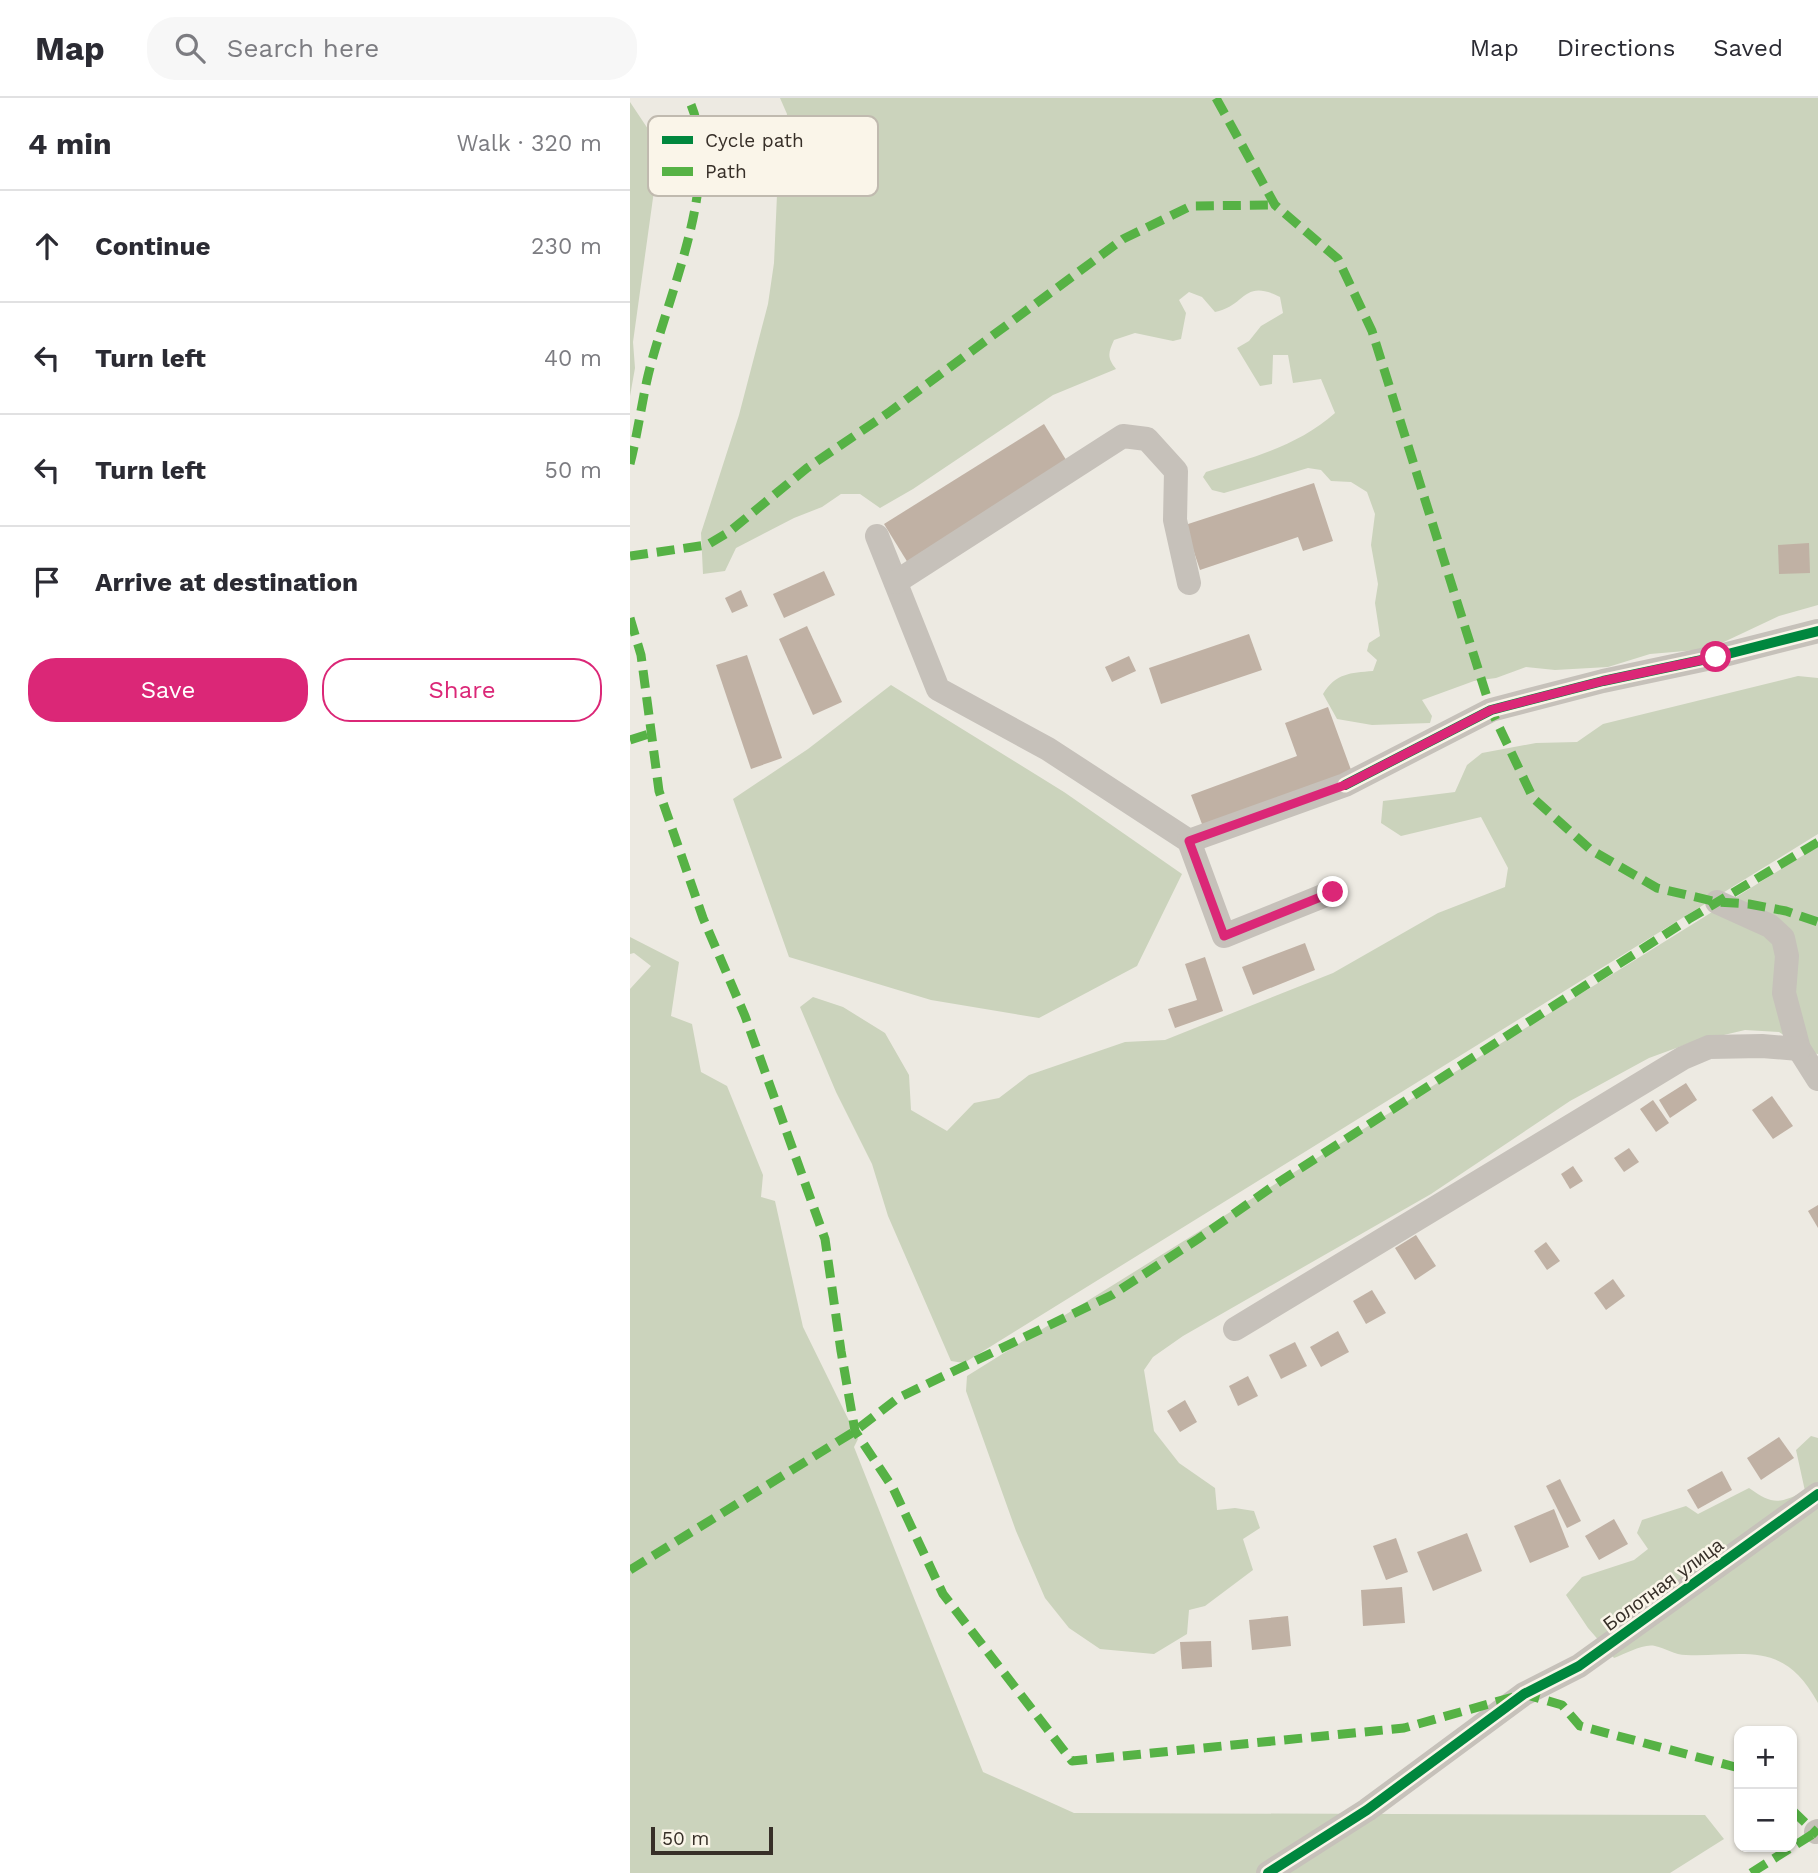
<!DOCTYPE html>
<html lang="en">
<head>
<meta charset="utf-8">
<style>
  :root { --surface:#fff; --page:#f7f7f7; --text:#2b2b33; --muted:#7c7c81; --line:#e1e1e2; --accent:#db2777 }
  body { margin:0; font-family:"Work Sans",sans-serif; background:var(--page); color:var(--text) }
  .controls { position:absolute; right:21px; bottom:21px; display:grid; overflow:hidden; border-radius:14px; box-shadow:0 2px 5px #0004 }
  .controls button { width:63px; height:63px; display:grid; place-items:center; padding:0; border:0; border-bottom:2px solid var(--line); background:var(--surface); color:var(--text); font:35px sans-serif }
  .scale { position:absolute; left:21px; bottom:18px; width:122px; box-sizing:border-box; padding-left:7px; border:4px solid #372f28; border-top:0; font-size:19px; line-height:24px; white-space:nowrap; color:#372f28; -webkit-text-stroke:5px #faf5e9; paint-order:stroke }
  .stop { position:absolute; width:21px; height:21px; margin:-16px; border:5px solid #db2777; border-radius:50%; background:#fff }
  .stop.end { background:#db2777; border-color:#fff; box-shadow:0 2px 7px #0008 }
  .list { margin:0; padding:0; list-style:none }
  h2 { display:flex; justify-content:space-between; align-items:center; height:91px; margin:0; padding:0 28px; font-size:30px }
  h2 small { font-size:23px; font-weight:400; color:var(--muted) }
  .list li { display:grid; grid-template-columns:46px 1fr auto; gap:21px; align-items:center; box-sizing:border-box; height:112px; padding:0 28px; border-top:2px solid var(--line) }
  .list b { display:block; font-size:26px; white-space:nowrap }
  .list em { font-size:23px; font-style:normal; color:var(--muted) }
  .actions { display:flex; gap:14px; padding:21px 28px }
  .actions a { flex:1; padding:16px 0; border:2px solid var(--accent); border-radius:28px; text-align:center; font-size:24px; color:var(--accent) }
  .actions .main { background:var(--accent); color:#fff }
  .icon { flex:none; width:38px; height:38px; fill:none; stroke:currentColor; stroke-width:2; stroke-linecap:round; stroke-linejoin:round }
  .map { position:relative; flex:none; width:1188px; height:1775px; overflow:hidden }
  header { display:flex; align-items:center; gap:42px; box-sizing:border-box; height:98px; padding:0 35px; background:var(--surface); border-bottom:2px solid var(--line) }
  header strong { font-size:33px }
  nav { display:flex; gap:38px; margin-inline-start:auto; font-size:24px }
  .search { width:490px; height:63px; background:var(--page); display:flex; align-items:center; gap:18px; box-sizing:border-box; padding:0 24px; border-radius:28px; color:var(--muted); font-size:26px }
  main { display:flex }
  aside { flex:1; background:var(--surface) }
  .map>svg:first-child { display:block }
  .green { fill:#cbd3bc }
  .building { fill:#c0b1a4 }
  .lines { fill:none; stroke-linecap:round; stroke-linejoin:round }
  .minor { stroke:#c6c1ba; stroke-width:24 }
  .quiet { stroke:#56b245; stroke-width:9; stroke-dasharray:18 9; stroke-linecap:butt }
  .cycleway-casing { stroke:#faf5e9; stroke-width:15 }
  .cycleway { stroke:#00873e; stroke-width:10 }
  .route { stroke:#db2777; stroke-width:9 }
  .labels { text-anchor:middle; stroke-width:5; stroke-linejoin:round; paint-order:stroke }
  .street-label { font-size:19px; fill:#372f28; stroke:#faf5e9 }
  .key { fill:#faf5e9; stroke:#c0baaf; stroke-width:2 }
  .key-label { font-size:19px; fill:#372f28 }
</style>
</head>
<body>
<header>
<strong>Map</strong>
<div class="search"><svg class="icon" aria-label="search" viewBox="0 0 24 24"><circle cx="10" cy="10" r="6"/><path d="M15 15l6 6"/></svg>Search here</div>
<nav><a>Map</a><a>Directions</a><a>Saved</a></nav>
</header>
<main>
<aside>
<h2>4 min<small>Walk · 320 m</small></h2>
<ul class="list">
<li><svg class="icon" aria-label="ahead" viewBox="0 0 24 24"><path d="M12 20V5M6 11l6-6 6 6"/></svg><div><b>Continue</b></div><em>230 m</em></li>
<li><svg class="icon" aria-label="left" viewBox="0 0 24 24"><path d="M17 20v-9H6M10 6l-5 5 5 5"/></svg><div><b>Turn left</b></div><em>40 m</em></li>
<li><svg class="icon" aria-label="left" viewBox="0 0 24 24"><path d="M17 20v-9H6M10 6l-5 5 5 5"/></svg><div><b>Turn left</b></div><em>50 m</em></li>
<li><svg class="icon" aria-label="arrive" viewBox="0 0 24 24"><path d="M6 21V4h12l-3 4 3 4H6"/></svg><div><b>Arrive at destination</b></div></li>
</ul>
<div class="actions"><a class="main">Save</a><a>Share</a></div>
</aside>
<div class="map">
<svg width="1188" height="1775" viewBox="0 0 1188 1775">
  <rect width="100%" height="100%" fill="#edeae2"/>
  <g class="green">
    <path d="M150 0H1188V507L1149 518 1079 551 1020 556 978 569 925 572 896 569 866 580 844 583 792 602 802 618 800 625 742 627 707 621 693 596C706 575 720 575 743 573L747 562 737 553 739 545 750 538 745 505 748 486 741 447 745 416 737 394 721 384 701 383 691 372 678 370 594 395 582 392 573 379 576 374C623 359 668 348 705 315L691 281 663 285 658 257H643L642 286 630 288 607 250 619 243 631 228 653 215 650 199C613 180 616 208 585 214L572 199 559 194 549 202 556 215 551 241 543 243 505 235 484 242C478 255 477 260 486 271L423 297 283 391 250 410 230 396H211L192 409 164 420 106 450 95 473 73 476 71 435 109 317 138 206 144 165 148 74 157 16Z"/>
    <polygon points="0,4 24,40 28,64 3,244 5,270 0,298"/>
    <polygon points="1168,578 1188,580 1188,736 334,1265 321,1263 258,1118 242,1066 206,994 170,909 183,899 213,909 255,935 279,977 281,1012 317,1033 344,1005 369,1000 399,977 495,944 535,942 610,912 703,875 808,815 875,789 878,770 851,719 771,738 751,725 753,703 825,694 837,667 852,655 906,645 947,644 973,626"/>
    <polygon points="261,587 434,694 552,776 507,868 409,920 301,902 159,859 103,701 178,651"/>
    <polygon points="1188,748 1188,956 1181,955 1149,934 1115,932 1060,945 1019,960 940,1003 801,1096 553,1238 523,1259 514,1272 524,1333 549,1365 585,1390 587,1412 605,1410 624,1413 630,1430 613,1441 623,1472 575,1508 559,1512 557,1536 524,1556 470,1551 439,1530 415,1500 386,1433 336,1293 337,1278"/>
    <polygon points="0,839 49,864 41,918 62,926 71,974 97,988 133,1077 131,1099 145,1103 173,1229 228,1341 224,1349 353,1674 444,1715 1075,1717 1094,1741 1040,1775 0,1775 0,891 21,868 4,855 0,856"/>
    <path d="M1181 1338 1188 1340V1605C1153 1541 1116 1559 1056 1557 1045 1557 1035 1550 1025 1548 1014 1545 995 1556 984 1560L958 1530 936 1497 952 1479 1004 1462 1018 1451 1007 1435 1012 1422 1056 1408 1068 1416 1119 1390C1143 1407 1149 1406 1175 1393L1166 1352Z"/>
  </g>
  <g class="building">
    <polygon points="414,326 438,365 278,465 254,426"/>
    <polygon points="684,385 703,443 673,453 668,439 570,472 555,427"/>
    <polygon points="1179,445 1180,475 1149,476 1148,447"/>
    <polygon points="194,473 205,497 154,520 143,496"/>
    <polygon points="111,492 118,508 102,515 95,500"/>
    <polygon points="177,528 212,604 183,617 149,541"/>
    <polygon points="619,536 632,572 531,606 519,570"/>
    <polygon points="117,557 152,660 121,671 86,567"/>
    <polygon points="499,558 506,573 482,584 475,569"/>
    <polygon points="698,609 724,680 575,734 561,697 667,658 655,625"/>
    <polygon points="675,845 685,872 623,897 612,869"/>
    <polygon points="575,859 593,913 545,930 538,911 567,902 555,866"/>
    <polygon points="1056,985 1067,1002 1040,1020 1029,1002"/>
    <polygon points="1142,998 1163,1028 1143,1041 1122,1012"/>
    <polygon points="1023,1002 1039,1025 1026,1034 1010,1011"/>
    <polygon points="999,1050 1009,1064 994,1074 984,1060"/>
    <polygon points="943,1068 953,1083 940,1091 931,1076"/>
    <polygon points="1188,1107 1188,1130 1178,1113"/>
    <polygon points="786,1137 806,1168 785,1182 765,1150"/>
    <polygon points="916,1144 930,1163 917,1172 904,1153"/>
    <polygon points="983,1181 995,1198 976,1212 964,1195"/>
    <polygon points="742,1192 756,1215 736,1226 723,1203"/>
    <polygon points="708,1233 719,1254 691,1269 680,1249"/>
    <polygon points="665,1244 677,1268 651,1281 639,1257"/>
    <polygon points="618,1278 628,1298 608,1308 599,1288"/>
    <polygon points="555,1302 567,1324 550,1334 537,1313"/>
    <polygon points="1149,1339 1164,1360 1131,1382 1117,1360"/>
    <polygon points="1092,1373 1102,1392 1068,1411 1057,1392"/>
    <polygon points="930,1381 951,1423 937,1430 916,1388"/>
    <polygon points="924,1411 939,1449 900,1465 884,1428"/>
    <polygon points="984,1421 998,1446 969,1462 955,1438"/>
    <polygon points="837,1435 852,1473 803,1493 787,1454"/>
    <polygon points="766,1440 778,1474 756,1482 743,1448"/>
    <polygon points="772,1489 775,1525 733,1528 731,1492"/>
    <polygon points="658,1518 661,1548 622,1552 619,1522"/>
    <polygon points="581,1543 582,1569 552,1571 550,1544"/>
  </g>
  <g class="lines">
    <g class="minor">
      <polyline points="247,438 308,591 418,651 559,743 594,838 703,794"/>
      <polyline points="266,484 493,338 517,341 546,373 545,422 559,485"/>
      <polyline points="559,743 715,687 861,612 973,583 1086,559 1188,533"/>
      <polyline points="1087,804 1140,828 1153,840 1157,858 1154,895 1169,951 1188,981"/>
      <polyline points="605,1231 1053,960 1079,949 1132,948 1169,951"/>
      <polyline points="1186,1734 1188,1733"/>
      <polyline points="638,1775 737,1712 894,1596 949,1568 1188,1396"/>
    </g>
    <g class="quiet">
      <polyline points="586,0 645,107 708,161 742,233 861,612 903,700 961,752 1027,790 1087,804 1119,806 1156,813 1188,824"/>
      <path d="M0 366C7 338 11 310 17 282 35 202 96 77 58 0"/>
      <polyline points="0,458 77,447 99,434 177,370 258,315 493,141 561,108 645,107"/>
      <polyline points="0,520 11,557 29,693 73,820 115,918 195,1141 211,1253 225,1333 263,1390 313,1496 442,1663 774,1630 894,1596 932,1607 950,1628 1109,1670"/>
      <polyline points="0,642 22,635"/>
      <polyline points="0,1472 225,1333 268,1300 482,1197 568,1141 649,1084 1059,821 1188,744"/>
      <polyline points="1162,1712 1188,1737"/>
      <polyline points="1121,1775 1186,1734"/>
    </g>
    <defs>
      <g id="cycleway">
        <polyline points="715,687 861,612 973,583 1086,559 1188,533"/>
        <polyline points="638,1775 737,1712 894,1596 949,1568 1188,1396"/>
      </g>
    </defs>
    <use href="#cycleway" class="cycleway-casing"/>
    <use href="#cycleway" class="cycleway"/>
  </g>
  <g class="lines">
    <polyline class="route" points="703,794 594,838 559,743 715,687 861,612 973,583 1086,559"/>
  </g>
  <g class="labels">
    <g class="street-label">
      <text transform="translate(1033 1486) rotate(-36)" y="7">Болотная улица</text>
    </g>
  </g>
  <rect x="18" y="18" width="230" height="80" rx="10" class="key"/>
  <rect x="32" y="38" width="31" height="8" fill="#00873e"/>
  <rect x="32" y="69" width="31" height="9" fill="#56b245"/>
  <g class="key-label">
    <text x="75" y="49">Cycle path</text>
    <text x="75" y="80">Path</text>
  </g>
</svg>
<div class="controls">
<button>+</button>
<button>−</button>
</div>
<div class="scale">50 m</div>
<div class="stop" style="left:1086px;top:559px"></div>
<div class="stop end" style="left:703px;top:794px"></div>
</div>
</main>
</body>
</html>
